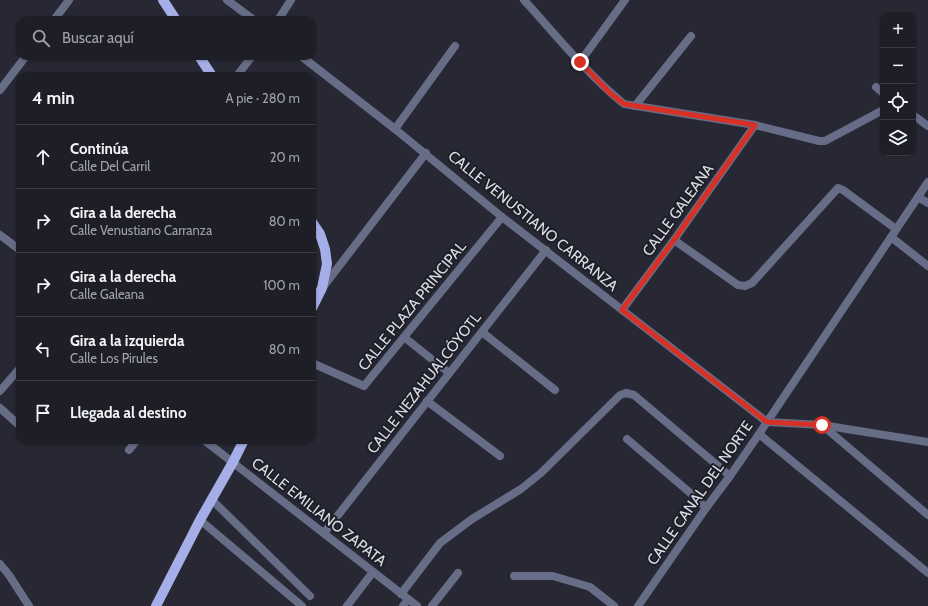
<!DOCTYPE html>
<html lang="es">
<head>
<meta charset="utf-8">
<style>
  :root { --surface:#1d1e26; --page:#25272e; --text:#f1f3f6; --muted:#a0a2a7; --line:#3b3c43 }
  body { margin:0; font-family:Cabin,sans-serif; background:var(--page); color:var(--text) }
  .controls { position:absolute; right:12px; top:12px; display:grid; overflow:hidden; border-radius:8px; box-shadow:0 1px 3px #0004 }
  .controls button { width:36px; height:36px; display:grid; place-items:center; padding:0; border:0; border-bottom:1px solid var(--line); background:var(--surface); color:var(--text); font:20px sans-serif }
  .stop { position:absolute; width:12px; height:12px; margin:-9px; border:3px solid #d93025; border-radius:50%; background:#fff }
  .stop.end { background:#d93025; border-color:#fff; box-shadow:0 1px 4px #0008 }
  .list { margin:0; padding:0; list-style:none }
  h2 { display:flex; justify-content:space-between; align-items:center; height:52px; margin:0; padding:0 16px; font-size:17px }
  h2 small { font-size:13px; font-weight:400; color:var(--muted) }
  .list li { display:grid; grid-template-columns:26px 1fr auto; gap:12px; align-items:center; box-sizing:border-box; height:64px; padding:0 16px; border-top:1px solid var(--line) }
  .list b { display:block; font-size:15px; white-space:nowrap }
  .list p { margin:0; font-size:13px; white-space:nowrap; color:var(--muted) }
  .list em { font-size:13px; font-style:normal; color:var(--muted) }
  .icon { flex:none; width:22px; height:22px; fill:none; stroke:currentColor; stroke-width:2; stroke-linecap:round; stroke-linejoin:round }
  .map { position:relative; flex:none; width:928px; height:606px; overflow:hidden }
  .search { position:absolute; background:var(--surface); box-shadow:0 1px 3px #0004; left:16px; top:16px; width:300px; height:44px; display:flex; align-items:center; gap:10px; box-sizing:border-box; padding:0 14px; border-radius:12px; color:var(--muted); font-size:15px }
  .panel { position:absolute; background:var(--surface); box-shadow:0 1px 3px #0004; left:16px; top:72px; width:300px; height:372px; border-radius:12px }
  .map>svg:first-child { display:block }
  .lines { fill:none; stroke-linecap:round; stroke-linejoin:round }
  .service { stroke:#676c87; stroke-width:8 }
  .pedestrian { stroke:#676c87; stroke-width:8 }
  .minor { stroke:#676c87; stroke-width:8 }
  .primary { stroke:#a5aee7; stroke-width:10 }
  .route { stroke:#d93025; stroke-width:5 }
  .labels { text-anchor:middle; stroke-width:4; stroke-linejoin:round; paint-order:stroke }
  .street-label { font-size:15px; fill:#dcdde5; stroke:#1d1f29 }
</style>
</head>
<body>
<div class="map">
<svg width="928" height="606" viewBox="0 0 928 606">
  <rect width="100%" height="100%" fill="#272833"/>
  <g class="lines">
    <g class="service">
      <polyline points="0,408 20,426"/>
      <polyline points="212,500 310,596"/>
    </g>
    <g class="pedestrian">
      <polyline points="404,337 449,373"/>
      <polyline points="401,594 440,543 472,519 521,489 541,473 620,395 626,393"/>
    </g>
    <g class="minor">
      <polyline points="227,0 254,20"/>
      <path d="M524 0C556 35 587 74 624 104L755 125 819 141H825L883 110"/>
      <polyline points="54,20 69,0"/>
      <polyline points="278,20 291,0"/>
      <polyline points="301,56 395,129 502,217 767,422 822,425 928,442"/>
      <polyline points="580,62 625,0"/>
      <polyline points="237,76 252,56"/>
      <polyline points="876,87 883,93"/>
      <polyline points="0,90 26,56"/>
      <polyline points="635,106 691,36"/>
      <polyline points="913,115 928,126"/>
      <polyline points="395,129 455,46"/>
      <polyline points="918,197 928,203"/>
      <polyline points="0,235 20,250"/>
      <polyline points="891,237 928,266"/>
      <polyline points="674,240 738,285 745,286 752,283 838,188 843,190 896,229"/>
      <polyline points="323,287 426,153"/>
      <polyline points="622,310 674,240 755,125"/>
      <polyline points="482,332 555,390"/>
      <polyline points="312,363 364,386 502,217"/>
      <polyline points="0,391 20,368"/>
      <polyline points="626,393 634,395 730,476"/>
      <polyline points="427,401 500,456"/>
      <polyline points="822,425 928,515"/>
      <polyline points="759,434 928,573"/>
      <polyline points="627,439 695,497 706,508"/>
      <polyline points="204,440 417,606"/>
      <polyline points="129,450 137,440"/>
      <polyline points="200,520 302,606"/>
      <polyline points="324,533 546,250"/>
      <polyline points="0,564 9,575 29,606"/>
      <polyline points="514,576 553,576 590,587 614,606"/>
      <polyline points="347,606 373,572"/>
      <polyline points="403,606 408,599"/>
      <polyline points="432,606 458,573"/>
      <polyline points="638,606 706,508 730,476 759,434 928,182"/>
    </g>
    <g class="primary">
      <polyline points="163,0 176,20"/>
      <polyline points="199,56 212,76"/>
      <polyline points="312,222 320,234 325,249 327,264 322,288 312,308"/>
      <polyline points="156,606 200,520 233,462 244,440"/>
    </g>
  </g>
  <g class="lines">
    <polyline class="route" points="580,62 610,93 624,104 755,125 674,240 622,310 767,422 822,425"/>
  </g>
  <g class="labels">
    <g class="street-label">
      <text transform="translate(678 210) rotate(-54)" y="5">CALLE GALEANA</text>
      <text transform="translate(533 221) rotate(39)" y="5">CALLE VENUSTIANO CARRANZA</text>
      <text transform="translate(412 306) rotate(-51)" y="5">CALLE PLAZA PRINCIPAL</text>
      <text transform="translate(424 383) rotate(-52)" y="5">CALLE NEZAHUALCÓYOTL</text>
      <text transform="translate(700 493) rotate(-55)" y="5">CALLE CANAL DEL NORTE</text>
      <text transform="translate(319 512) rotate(38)" y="5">CALLE EMILIANO ZAPATA</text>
    </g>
  </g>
</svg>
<div class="controls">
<button>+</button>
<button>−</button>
<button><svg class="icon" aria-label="locate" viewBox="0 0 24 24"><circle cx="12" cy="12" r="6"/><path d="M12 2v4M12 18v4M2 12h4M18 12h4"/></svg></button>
<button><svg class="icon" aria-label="layers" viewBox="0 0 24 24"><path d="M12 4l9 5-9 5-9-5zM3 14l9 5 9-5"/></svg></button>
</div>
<div class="stop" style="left:822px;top:425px"></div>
<div class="stop end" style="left:580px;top:62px"></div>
<div class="search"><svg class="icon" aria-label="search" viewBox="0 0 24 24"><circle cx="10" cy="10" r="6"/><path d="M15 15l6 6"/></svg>Buscar aquí</div>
<section class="panel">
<h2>4 min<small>A pie · 280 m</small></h2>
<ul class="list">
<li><svg class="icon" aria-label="ahead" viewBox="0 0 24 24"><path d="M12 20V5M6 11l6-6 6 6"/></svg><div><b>Continúa</b><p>Calle Del Carril</p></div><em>20 m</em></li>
<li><svg class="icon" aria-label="right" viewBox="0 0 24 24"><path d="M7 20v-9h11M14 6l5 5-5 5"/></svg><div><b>Gira a la derecha</b><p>Calle Venustiano Carranza</p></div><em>80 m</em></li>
<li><svg class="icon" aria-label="right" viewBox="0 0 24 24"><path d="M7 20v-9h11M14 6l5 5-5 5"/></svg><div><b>Gira a la derecha</b><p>Calle Galeana</p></div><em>100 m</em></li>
<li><svg class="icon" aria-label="left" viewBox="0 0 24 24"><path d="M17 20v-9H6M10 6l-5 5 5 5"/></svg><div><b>Gira a la izquierda</b><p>Calle Los Pirules</p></div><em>80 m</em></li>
<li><svg class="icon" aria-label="arrive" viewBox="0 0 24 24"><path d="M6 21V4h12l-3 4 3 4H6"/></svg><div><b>Llegada al destino</b></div></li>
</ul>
</section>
</div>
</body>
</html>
